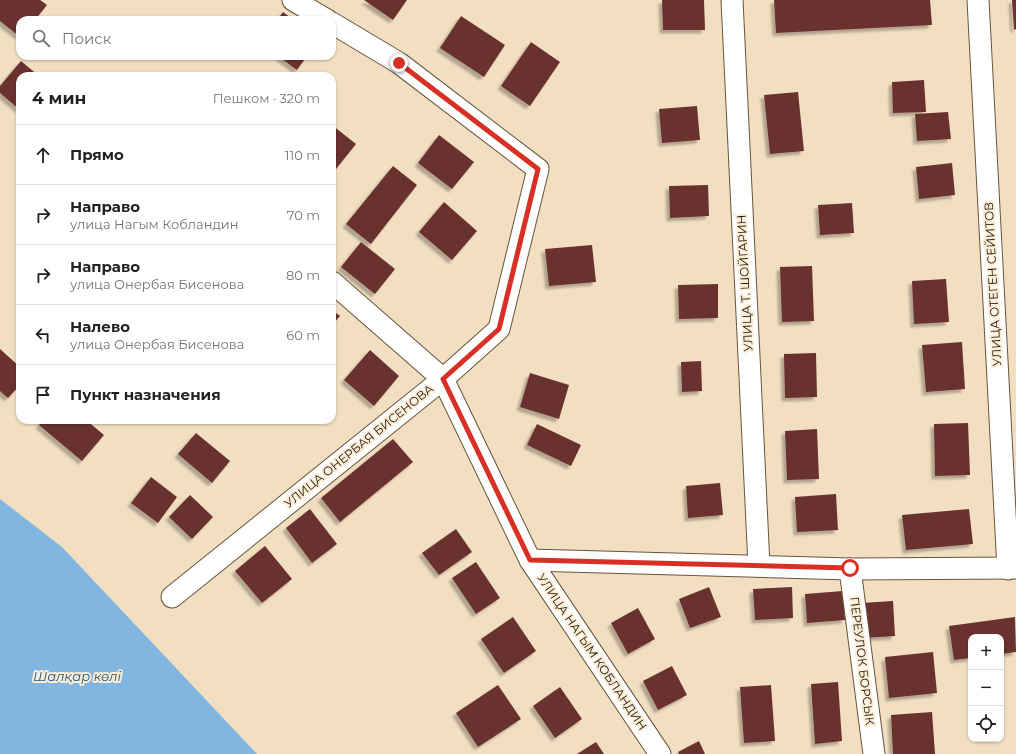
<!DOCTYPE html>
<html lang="ru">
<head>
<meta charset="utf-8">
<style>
  :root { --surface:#fff; --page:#f6f6f6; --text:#222; --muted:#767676; --line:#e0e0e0 }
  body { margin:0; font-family:Montserrat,sans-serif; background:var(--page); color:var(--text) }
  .controls { position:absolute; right:12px; bottom:12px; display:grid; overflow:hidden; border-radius:8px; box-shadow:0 1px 3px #0004 }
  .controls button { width:36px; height:36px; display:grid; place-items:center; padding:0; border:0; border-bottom:1px solid var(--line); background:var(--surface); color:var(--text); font:20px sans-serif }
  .stop { position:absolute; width:12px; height:12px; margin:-9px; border:3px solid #d93025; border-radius:50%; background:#fff }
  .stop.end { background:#d93025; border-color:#fff; box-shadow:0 1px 4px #0008 }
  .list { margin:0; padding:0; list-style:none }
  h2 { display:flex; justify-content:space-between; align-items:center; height:52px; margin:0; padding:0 16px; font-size:17px }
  h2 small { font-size:13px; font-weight:400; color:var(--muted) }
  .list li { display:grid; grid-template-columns:26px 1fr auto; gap:12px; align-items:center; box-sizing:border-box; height:60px; padding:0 16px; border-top:1px solid var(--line) }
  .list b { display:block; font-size:15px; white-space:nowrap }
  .list p { margin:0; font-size:13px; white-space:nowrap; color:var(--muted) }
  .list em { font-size:13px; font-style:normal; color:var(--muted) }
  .icon { flex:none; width:22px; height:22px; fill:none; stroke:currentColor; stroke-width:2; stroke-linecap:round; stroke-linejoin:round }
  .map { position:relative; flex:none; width:1016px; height:754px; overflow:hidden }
  .search { position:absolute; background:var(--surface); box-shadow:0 1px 3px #0004; left:16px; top:16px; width:320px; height:44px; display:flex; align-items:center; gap:10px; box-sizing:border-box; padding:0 14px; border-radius:12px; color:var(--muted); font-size:15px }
  .panel { position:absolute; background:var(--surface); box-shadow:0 1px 3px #0004; left:16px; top:72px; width:320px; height:352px; border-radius:12px }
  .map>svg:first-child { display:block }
  .water { fill:#81b6e1 }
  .building { fill:#6b312e; filter:url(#shadow) }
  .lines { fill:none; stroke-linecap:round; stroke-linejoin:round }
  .minor-casing { stroke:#67563d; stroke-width:23 }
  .minor { stroke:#fff; stroke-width:21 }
  .route { stroke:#d93025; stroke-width:5 }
  .labels { text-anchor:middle; stroke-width:4; stroke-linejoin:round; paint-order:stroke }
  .street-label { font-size:12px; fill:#1c160b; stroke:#fcedd6 }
  .water-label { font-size:13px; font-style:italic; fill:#1d5882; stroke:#fcedd6 }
</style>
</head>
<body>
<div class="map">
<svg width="1016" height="754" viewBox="0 0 1016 754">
  <defs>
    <filter id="shadow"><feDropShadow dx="-3.5" dy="3.5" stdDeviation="1" flood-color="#0004"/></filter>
  </defs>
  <rect width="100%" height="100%" fill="#f2dfc2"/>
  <polygon class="water" points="0,499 62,547 257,754 0,754"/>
  <g class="building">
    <polygon points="0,0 40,0 47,5 35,20 20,20 20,37 0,21"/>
    <polygon points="364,0 407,0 393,20"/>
    <polygon points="662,0 704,0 705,30 663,30"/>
    <polygon points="774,0 930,0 932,25 776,33"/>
    <polygon points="1012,0 1016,0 1016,29 1014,30"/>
    <polygon points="283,12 294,20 277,20"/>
    <polygon points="461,16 505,45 484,77 440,48"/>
    <polygon points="531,42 560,62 530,106 501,86"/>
    <polygon points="278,56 307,56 297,70"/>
    <polygon points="21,61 39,76 20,76 20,110 0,93 0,86"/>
    <polygon points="924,80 926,112 893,113 892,82"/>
    <polygon points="798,92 804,151 770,154 764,95"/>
    <polygon points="697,106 700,140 662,143 659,109"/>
    <polygon points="948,112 951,139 917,141 915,114"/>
    <polygon points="332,125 356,144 332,174"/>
    <polygon points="439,135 474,162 452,189 418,163"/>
    <polygon points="952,163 955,195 919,199 916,167"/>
    <polygon points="393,166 417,185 371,244 346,224"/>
    <polygon points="708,185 709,216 670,218 669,186"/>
    <polygon points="444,202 477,231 452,260 419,232"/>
    <polygon points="852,203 854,233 820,235 818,205"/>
    <polygon points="361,242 395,269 375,294 341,267"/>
    <polygon points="592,245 596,282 549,286 545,249"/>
    <polygon points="812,266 814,321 782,322 780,267"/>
    <polygon points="946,279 949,322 914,324 912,281"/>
    <polygon points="718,284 718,318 679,319 678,285"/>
    <polygon points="332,310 340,316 332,325"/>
    <polygon points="962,342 965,389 926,392 922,345"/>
    <polygon points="0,349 20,367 20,385 8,398 0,391"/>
    <polygon points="370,350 399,376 374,406 344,380"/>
    <polygon points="816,353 817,397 785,398 784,354"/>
    <polygon points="701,361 702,391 682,392 681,362"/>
    <polygon points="530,373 569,385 559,419 520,407"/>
    <polygon points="43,420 86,420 104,435 82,461 39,425"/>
    <polygon points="968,423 970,475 935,476 934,424"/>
    <polygon points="537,424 581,445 571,466 527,445"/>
    <polygon points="817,429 819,479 787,480 785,431"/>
    <polygon points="196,433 230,461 212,483 178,454"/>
    <polygon points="393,439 413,462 340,522 321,498"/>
    <polygon points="151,477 177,497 158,523 131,503"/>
    <polygon points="720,483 723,515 688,518 686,486"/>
    <polygon points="836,494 838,530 797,532 795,497"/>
    <polygon points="190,495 213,517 192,539 169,517"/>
    <polygon points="310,509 337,544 312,563 286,528"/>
    <polygon points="969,509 973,544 906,550 902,515"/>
    <polygon points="456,529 472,552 439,575 422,553"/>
    <polygon points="265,546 292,579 262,603 235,571"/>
    <polygon points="476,562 500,598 476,614 452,578"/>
    <polygon points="709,587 721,617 690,628 679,599"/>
    <polygon points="792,587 793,618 755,620 753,589"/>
    <polygon points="843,591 845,620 807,623 805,594"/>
    <polygon points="893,601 895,636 863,638 861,603"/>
    <polygon points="638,608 655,639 628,654 611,623"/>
    <polygon points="513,617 536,651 504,673 481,639"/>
    <polygon points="1015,617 1016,652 1001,654 1001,637 971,637 971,658 954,660 949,626"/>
    <polygon points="933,652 937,693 889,698 885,657"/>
    <polygon points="672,666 687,695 658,710 643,681"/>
    <polygon points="838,682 842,741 815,744 811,684"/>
    <polygon points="498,685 521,719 478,747 456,713"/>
    <polygon points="771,685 775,741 744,743 740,687"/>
    <polygon points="560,687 582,719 555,738 533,706"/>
    <polygon points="932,712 935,754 893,754 891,715"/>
    <polygon points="699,741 705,754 679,754 678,752"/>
    <polygon points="596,742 604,754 577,754"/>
  </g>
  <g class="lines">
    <defs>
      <g id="minor">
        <polyline points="293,0 327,20"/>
        <polyline points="732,0 759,566"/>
        <polyline points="978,0 1008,569"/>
        <polyline points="332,282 443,379 530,560 660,754"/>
        <polyline points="530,560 850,569 1016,568"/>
        <polyline points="850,569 874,754"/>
        <polyline points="172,597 443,379 499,329 538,169 399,63 332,23"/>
      </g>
    </defs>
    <use href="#minor" class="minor-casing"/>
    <use href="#minor" class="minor"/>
  </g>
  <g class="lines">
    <polyline class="route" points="399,63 538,169 499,329 443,379 530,560 850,568"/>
  </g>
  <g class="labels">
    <g class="street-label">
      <text transform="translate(745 283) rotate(-93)" y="4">УЛИЦА Т. ШОЙГАРИН</text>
      <text transform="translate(993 284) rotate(-93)" y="4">УЛИЦА ОТЕГЕН СЕЙИТОВ</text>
      <text transform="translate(359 446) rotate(-39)" y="4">УЛИЦА ОНЕРБАЯ БИСЕНОВА</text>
      <text transform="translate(592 652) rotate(56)" y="4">УЛИЦА НАГЫМ КОБЛАНДИН</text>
      <text transform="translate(862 661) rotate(83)" y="4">ПЕРЕУЛОК БОРСЫК</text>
    </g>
    <g class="water-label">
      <text x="77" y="681">Шалқар көлі</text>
    </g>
  </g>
</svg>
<div class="controls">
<button>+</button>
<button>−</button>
<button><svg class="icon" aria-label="locate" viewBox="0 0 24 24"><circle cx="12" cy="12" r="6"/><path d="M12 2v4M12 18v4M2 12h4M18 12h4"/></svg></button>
</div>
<div class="stop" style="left:850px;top:568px"></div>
<div class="stop end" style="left:399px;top:63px"></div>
<div class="search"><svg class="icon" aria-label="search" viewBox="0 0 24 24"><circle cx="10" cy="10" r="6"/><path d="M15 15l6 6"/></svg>Поиск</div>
<section class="panel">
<h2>4 мин<small>Пешком · 320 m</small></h2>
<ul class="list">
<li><svg class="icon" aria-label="ahead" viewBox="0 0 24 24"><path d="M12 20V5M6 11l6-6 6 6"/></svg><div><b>Прямо</b></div><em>110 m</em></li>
<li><svg class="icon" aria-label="right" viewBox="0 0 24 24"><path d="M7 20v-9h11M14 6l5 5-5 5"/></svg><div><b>Направо</b><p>улица Нагым Кобландин</p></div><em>70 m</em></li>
<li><svg class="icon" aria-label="right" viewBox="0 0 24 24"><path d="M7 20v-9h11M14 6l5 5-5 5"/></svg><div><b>Направо</b><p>улица Онербая Бисенова</p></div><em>80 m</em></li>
<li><svg class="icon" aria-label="left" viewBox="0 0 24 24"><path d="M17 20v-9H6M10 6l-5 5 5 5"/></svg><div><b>Налево</b><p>улица Онербая Бисенова</p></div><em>60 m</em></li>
<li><svg class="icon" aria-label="arrive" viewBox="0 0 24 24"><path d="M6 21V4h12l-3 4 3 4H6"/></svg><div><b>Пункт назначения</b></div></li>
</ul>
</section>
</div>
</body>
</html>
